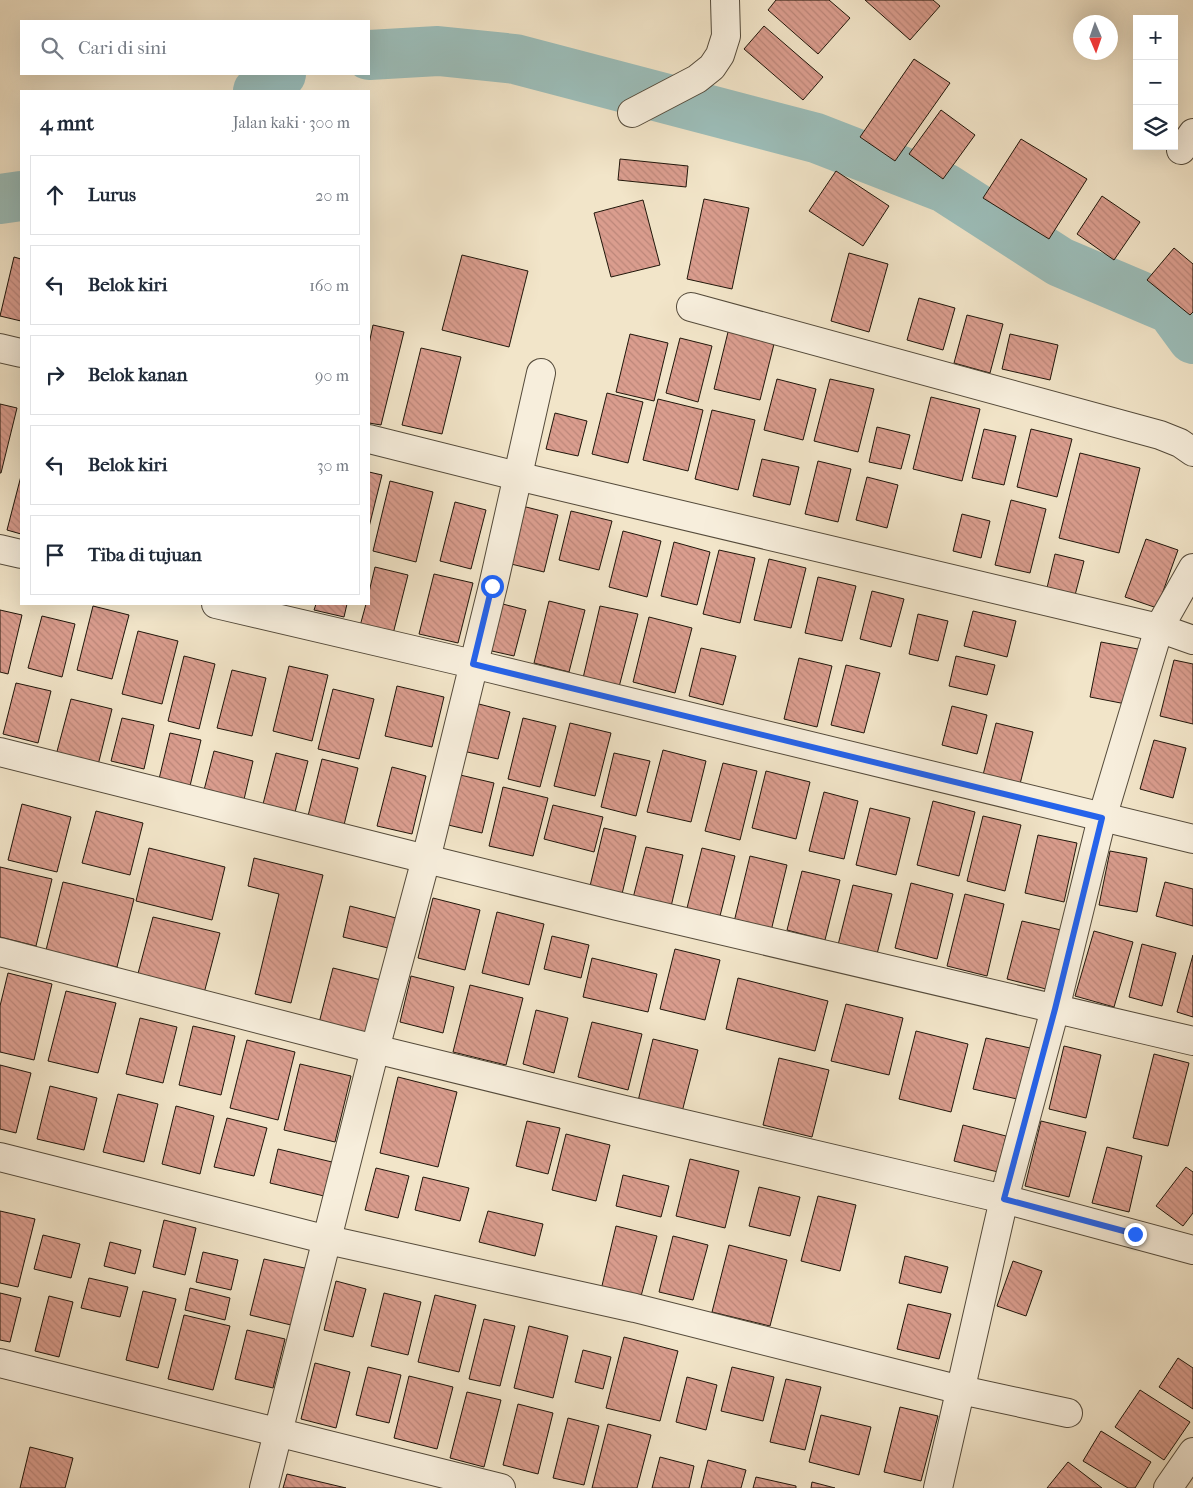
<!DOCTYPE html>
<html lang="id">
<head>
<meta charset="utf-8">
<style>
  :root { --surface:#fff; --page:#f6f6f7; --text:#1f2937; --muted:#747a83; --line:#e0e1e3 }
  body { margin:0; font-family:"IM FELL French Canon",serif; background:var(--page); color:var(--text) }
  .controls { position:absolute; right:15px; top:15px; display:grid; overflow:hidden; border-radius:0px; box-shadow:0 5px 20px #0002 }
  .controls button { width:45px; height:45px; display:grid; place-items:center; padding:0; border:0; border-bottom:1px solid var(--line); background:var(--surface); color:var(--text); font:25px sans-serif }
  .compass { position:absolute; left:1073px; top:15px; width:45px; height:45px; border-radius:50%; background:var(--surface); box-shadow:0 5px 20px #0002; rotate:178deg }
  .stop { position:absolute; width:15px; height:15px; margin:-11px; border:4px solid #2563eb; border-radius:50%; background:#fff }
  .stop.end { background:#2563eb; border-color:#fff; box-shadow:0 1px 5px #0008 }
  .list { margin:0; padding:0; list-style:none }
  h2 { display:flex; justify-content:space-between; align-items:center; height:65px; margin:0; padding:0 20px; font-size:21px }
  h2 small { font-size:16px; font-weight:400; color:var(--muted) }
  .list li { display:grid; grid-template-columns:32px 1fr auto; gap:15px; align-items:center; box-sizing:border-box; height:80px; margin:0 10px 10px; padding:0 10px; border:1px solid var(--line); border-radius:0px }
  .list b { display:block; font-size:19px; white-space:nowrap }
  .list em { font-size:16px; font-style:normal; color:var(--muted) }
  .icon { flex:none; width:28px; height:28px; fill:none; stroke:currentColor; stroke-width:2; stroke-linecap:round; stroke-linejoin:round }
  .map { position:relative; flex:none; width:1193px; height:1488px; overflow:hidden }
  .search { position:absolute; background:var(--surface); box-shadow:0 5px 20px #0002; left:20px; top:20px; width:350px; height:55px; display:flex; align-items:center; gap:12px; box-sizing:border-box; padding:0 18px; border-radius:0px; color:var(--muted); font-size:19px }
  .panel { position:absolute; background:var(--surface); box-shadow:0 5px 20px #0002; left:20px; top:90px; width:350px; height:515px; border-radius:0px }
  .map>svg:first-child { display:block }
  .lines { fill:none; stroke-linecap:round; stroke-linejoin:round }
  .river { stroke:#9cbeba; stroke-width:50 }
  .building { fill:url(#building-back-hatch); stroke:#20160a }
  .minor-casing { stroke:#544a3a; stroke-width:30 }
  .minor { stroke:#f7eedc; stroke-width:28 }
  .route { stroke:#2563eb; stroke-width:6 }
</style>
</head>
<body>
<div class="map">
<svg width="1193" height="1488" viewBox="0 0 1193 1488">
  <defs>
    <pattern id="building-back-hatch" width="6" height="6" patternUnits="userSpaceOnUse" patternTransform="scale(1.25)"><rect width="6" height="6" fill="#da9d8e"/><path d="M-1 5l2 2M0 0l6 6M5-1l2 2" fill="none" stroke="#bb8679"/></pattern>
  </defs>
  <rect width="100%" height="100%" fill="#f2e5c9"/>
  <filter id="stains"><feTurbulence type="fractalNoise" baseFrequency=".004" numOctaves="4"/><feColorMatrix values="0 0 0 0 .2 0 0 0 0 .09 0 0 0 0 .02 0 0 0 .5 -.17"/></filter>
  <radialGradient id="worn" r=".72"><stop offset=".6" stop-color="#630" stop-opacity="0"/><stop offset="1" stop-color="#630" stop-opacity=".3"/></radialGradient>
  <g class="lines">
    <g class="river">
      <polyline points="369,55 438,51 515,59 816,138 945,188 1060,262 1171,309 1193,339"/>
      <polyline points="258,91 281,74"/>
      <polyline points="0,199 21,196"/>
    </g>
  </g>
  <g class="building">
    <polygon points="776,0 829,0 850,18 818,54 768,10"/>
    <polygon points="865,0 933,0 940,6 910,40"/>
    <polygon points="764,26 823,77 803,100 744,49"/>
    <polygon points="914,59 950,83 895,161 860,137"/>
    <polygon points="941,110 975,135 943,179 909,154"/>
    <polygon points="1021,139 1087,179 1049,239 983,198"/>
    <polygon points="620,159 688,166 686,187 618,180"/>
    <polygon points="836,171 889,206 863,246 809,211"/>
    <polygon points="1102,196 1140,222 1114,260 1077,234"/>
    <polygon points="704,199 749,208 732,289 687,279"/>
    <polygon points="643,200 660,265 611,277 594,213"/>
    <polygon points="1174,248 1193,264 1193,312 1190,315 1147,280"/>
    <polygon points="849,253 888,264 869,332 831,321"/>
    <polygon points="462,255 528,271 509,347 442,330"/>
    <polygon points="14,257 21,259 21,321 0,316"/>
    <polygon points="919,298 955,308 943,350 907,340"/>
    <polygon points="967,315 1003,324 990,373 954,363"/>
    <polygon points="373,325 404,332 381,425 369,423 369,344"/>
    <polygon points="729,328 775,340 760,400 714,389"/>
    <polygon points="630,334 668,343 654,401 616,392"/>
    <polygon points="1010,334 1058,345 1050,380 1002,369"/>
    <polygon points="680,338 712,346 698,402 666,393"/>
    <polygon points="421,348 461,357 442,434 402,425"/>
    <polygon points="777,379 816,389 803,440 764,430"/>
    <polygon points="830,379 874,389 858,452 814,441"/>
    <polygon points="607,393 643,402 628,463 592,454"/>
    <polygon points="931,397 980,409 962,481 913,469"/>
    <polygon points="658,399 703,410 688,471 643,460"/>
    <polygon points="0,404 17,408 1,473 0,473"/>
    <polygon points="712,410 755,420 738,490 695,479"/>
    <polygon points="555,413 587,421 578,456 546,449"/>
    <polygon points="877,427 910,435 901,469 869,462"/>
    <polygon points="984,429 1016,436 1004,485 972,478"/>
    <polygon points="1031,429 1072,439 1057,497 1017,487"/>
    <polygon points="1080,453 1140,468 1119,553 1059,538"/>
    <polygon points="762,459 799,467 790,505 753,496"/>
    <polygon points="818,461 851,469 838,522 805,514"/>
    <polygon points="369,472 382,475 369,527"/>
    <polygon points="21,476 21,534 7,530"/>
    <polygon points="867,477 898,485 887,528 856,520"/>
    <polygon points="390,481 433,492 416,562 373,551"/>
    <polygon points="1011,500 1046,509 1030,573 995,565"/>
    <polygon points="455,502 486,510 471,569 440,561"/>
    <polygon points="522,506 558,515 544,572 507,563"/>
    <polygon points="571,511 612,521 599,570 559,560"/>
    <polygon points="962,514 990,521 981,558 953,551"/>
    <polygon points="623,531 661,541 647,597 609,587"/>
    <polygon points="1146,539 1178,550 1157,608 1125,597"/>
    <polygon points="674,542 710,552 697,605 661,596"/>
    <polygon points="719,550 755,558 740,623 703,614"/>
    <polygon points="1055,554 1084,561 1074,599 1046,592"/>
    <polygon points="769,559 806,568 791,628 754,620"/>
    <polygon points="375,567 408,575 393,634 360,626 366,604 369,604 369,592"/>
    <polygon points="434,574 473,583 458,643 419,634"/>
    <polygon points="818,577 856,586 842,641 805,633"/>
    <polygon points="872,591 904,599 891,647 860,639"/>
    <polygon points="549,601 585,610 569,672 534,663"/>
    <polygon points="495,602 526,610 514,656 483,649"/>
    <polygon points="316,604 347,604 344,617 314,610"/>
    <polygon points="93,606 129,615 112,679 77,670"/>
    <polygon points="600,606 638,614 619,687 583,678"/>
    <polygon points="0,610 22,615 8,674 0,672"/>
    <polygon points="973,611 1016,621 1007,657 964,646"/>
    <polygon points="918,614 948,621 938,661 909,654"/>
    <polygon points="42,616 75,624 62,677 28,668"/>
    <polygon points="649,617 692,628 675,693 633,682"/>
    <polygon points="138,631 178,641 162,704 122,694"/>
    <polygon points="1101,642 1143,650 1131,705 1090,697"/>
    <polygon points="701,648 736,656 723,705 689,696"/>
    <polygon points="184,656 215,664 199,729 168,721"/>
    <polygon points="956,656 995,665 987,695 949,686"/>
    <polygon points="799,658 832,666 817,727 784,719"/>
    <polygon points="1174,660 1193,664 1193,724 1160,716"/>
    <polygon points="846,665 880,673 864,733 831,725"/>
    <polygon points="289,666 328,675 312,741 273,731"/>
    <polygon points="232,670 266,678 252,736 217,728"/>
    <polygon points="16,683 51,691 38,743 3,734"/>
    <polygon points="397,686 444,697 432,747 385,736"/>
    <polygon points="333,689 374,699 359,759 318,749"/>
    <polygon points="71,699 112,709 97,769 55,759"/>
    <polygon points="475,703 510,712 498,759 463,751"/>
    <polygon points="952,706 987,715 977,754 942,745"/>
    <polygon points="122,718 154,725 144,769 111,761"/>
    <polygon points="523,718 556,726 540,787 508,779"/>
    <polygon points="570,723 611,733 595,796 554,786"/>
    <polygon points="996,723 1033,732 1020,784 983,775"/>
    <polygon points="170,733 201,740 190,786 159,779"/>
    <polygon points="1154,740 1186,748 1173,798 1140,789"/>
    <polygon points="663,750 706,761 691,822 647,812"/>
    <polygon points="214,751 253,761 242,808 202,798"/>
    <polygon points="276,753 308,761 293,820 261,812"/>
    <polygon points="614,753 650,761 636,816 601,807"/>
    <polygon points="322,759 358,768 343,829 307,820"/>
    <polygon points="723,763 757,771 740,840 705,831"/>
    <polygon points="392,767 426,776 412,834 377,826"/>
    <polygon points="766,771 810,782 796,839 752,828"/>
    <polygon points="456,774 494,783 482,833 444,824"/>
    <polygon points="503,787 548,798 533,856 489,846"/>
    <polygon points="824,792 858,801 844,859 809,851"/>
    <polygon points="933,801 975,812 959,876 917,865"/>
    <polygon points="22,804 71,817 57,872 8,860"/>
    <polygon points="553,805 603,817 594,852 544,839"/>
    <polygon points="870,808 910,818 896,875 856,865"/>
    <polygon points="96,811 143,823 130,875 82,863"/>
    <polygon points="983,816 1021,825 1005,891 967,881"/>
    <polygon points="604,828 636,836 622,894 590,886"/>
    <polygon points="1038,835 1077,843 1064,902 1025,893"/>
    <polygon points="646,847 683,855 670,911 632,902"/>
    <polygon points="149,848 225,867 212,920 136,901"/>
    <polygon points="702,848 735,856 719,920 686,912"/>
    <polygon points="1110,851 1147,858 1137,912 1099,905"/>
    <polygon points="750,856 787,865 771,931 734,922"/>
    <polygon points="254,858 323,875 291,1003 255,994 279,894 248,886"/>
    <polygon points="0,867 52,879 36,946 0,937"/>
    <polygon points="802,871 840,880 825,940 787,930"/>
    <polygon points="63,882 134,899 117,967 46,950"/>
    <polygon points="1165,882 1193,889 1193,926 1156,916"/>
    <polygon points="911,883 953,894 937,959 895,948"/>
    <polygon points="853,885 892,894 877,954 838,945"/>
    <polygon points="965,894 1004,904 987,976 947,966"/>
    <polygon points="433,898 480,910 465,970 418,958"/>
    <polygon points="350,906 396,918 388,948 343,937"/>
    <polygon points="497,912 544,924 529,985 482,973"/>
    <polygon points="153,917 220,933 203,997 136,981"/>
    <polygon points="1022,921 1061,930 1046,989 1007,979"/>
    <polygon points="1094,931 1133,942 1114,1007 1075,996"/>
    <polygon points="552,936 589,945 581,978 544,969"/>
    <polygon points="1142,944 1176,953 1162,1006 1129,997"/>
    <polygon points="675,949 720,960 705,1020 660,1009"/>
    <polygon points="1193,955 1193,1017 1177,1012"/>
    <polygon points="592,958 657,974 648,1012 583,997"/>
    <polygon points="333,968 381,980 367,1034 319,1023"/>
    <polygon points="8,973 52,984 34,1060 0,1052 0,1006"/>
    <polygon points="411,976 454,987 443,1033 400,1022"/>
    <polygon points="738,978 828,1001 815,1051 726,1029"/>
    <polygon points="470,985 523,998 506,1065 453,1052"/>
    <polygon points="66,991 116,1003 98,1073 48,1061"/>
    <polygon points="846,1004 903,1018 889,1075 831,1061"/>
    <polygon points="536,1010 568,1018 554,1073 523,1064"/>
    <polygon points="140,1018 177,1027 163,1083 126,1074"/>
    <polygon points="592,1022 642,1034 628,1090 578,1077"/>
    <polygon points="193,1026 235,1036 221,1095 179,1085"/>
    <polygon points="916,1031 968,1044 951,1112 899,1099"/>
    <polygon points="986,1038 1030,1048 1017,1099 973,1089"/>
    <polygon points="653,1039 698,1050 682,1112 638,1101"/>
    <polygon points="247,1040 295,1052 278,1120 230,1108"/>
    <polygon points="1064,1046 1101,1055 1086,1118 1049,1109"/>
    <polygon points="1154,1054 1189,1063 1168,1146 1133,1138"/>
    <polygon points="779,1058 829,1070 812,1137 763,1125"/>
    <polygon points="300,1064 351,1076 335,1142 284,1130"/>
    <polygon points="0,1065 31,1073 16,1133 0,1129"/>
    <polygon points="398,1077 457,1092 438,1167 380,1153"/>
    <polygon points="50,1086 97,1098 84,1150 37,1139"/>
    <polygon points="118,1094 158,1104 144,1162 103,1152"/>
    <polygon points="176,1106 214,1116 200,1174 162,1164"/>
    <polygon points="227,1118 267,1128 254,1176 214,1167"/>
    <polygon points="527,1121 560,1128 548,1174 516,1166"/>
    <polygon points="1041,1121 1086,1132 1069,1197 1025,1186"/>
    <polygon points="963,1125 1006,1136 998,1172 954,1161"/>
    <polygon points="566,1134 610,1145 596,1201 552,1190"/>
    <polygon points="1107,1147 1142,1156 1129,1212 1092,1203"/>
    <polygon points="278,1149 332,1162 324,1196 270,1183"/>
    <polygon points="690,1159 739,1171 725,1228 676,1216"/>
    <polygon points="1186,1167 1193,1172 1193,1213 1183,1226 1156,1206"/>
    <polygon points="376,1168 409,1176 398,1218 365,1210"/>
    <polygon points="623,1175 669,1186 661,1217 616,1206"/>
    <polygon points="423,1177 469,1188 460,1221 415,1210"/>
    <polygon points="759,1187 800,1197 790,1236 749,1226"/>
    <polygon points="818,1196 856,1205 840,1271 801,1261"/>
    <polygon points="0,1211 35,1219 18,1287 0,1283"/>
    <polygon points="488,1211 543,1224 535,1256 479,1242"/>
    <polygon points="164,1220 196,1228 185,1275 153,1267"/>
    <polygon points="616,1226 657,1236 640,1300 601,1290"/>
    <polygon points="43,1235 80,1244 71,1278 34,1269"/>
    <polygon points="673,1236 708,1245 693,1300 659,1292"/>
    <polygon points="110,1242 141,1250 135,1274 104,1266"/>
    <polygon points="729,1245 787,1260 770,1326 712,1312"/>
    <polygon points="203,1252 238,1260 231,1290 196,1282"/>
    <polygon points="905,1256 948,1267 941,1293 899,1283"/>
    <polygon points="264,1259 309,1269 295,1326 250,1315"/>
    <polygon points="1013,1261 1042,1271 1026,1316 997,1306"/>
    <polygon points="89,1278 128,1287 120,1317 81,1308"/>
    <polygon points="336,1281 366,1289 353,1337 324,1330"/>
    <polygon points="190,1288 230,1298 225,1320 185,1310"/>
    <polygon points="143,1291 176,1299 158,1368 126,1360"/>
    <polygon points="0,1293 21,1298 10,1342 0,1340"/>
    <polygon points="384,1293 421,1302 408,1355 371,1346"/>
    <polygon points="435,1295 476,1305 459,1372 418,1362"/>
    <polygon points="49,1296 73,1302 59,1357 35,1351"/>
    <polygon points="908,1304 951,1314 939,1359 897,1349"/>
    <polygon points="184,1315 230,1326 213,1390 168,1379"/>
    <polygon points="484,1319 515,1326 500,1386 469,1379"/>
    <polygon points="529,1326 568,1336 553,1398 514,1388"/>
    <polygon points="247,1330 285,1339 273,1388 235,1379"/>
    <polygon points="624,1337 678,1351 660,1421 606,1408"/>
    <polygon points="583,1350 611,1357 603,1389 575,1382"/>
    <polygon points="1178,1358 1193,1368 1193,1409 1159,1387"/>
    <polygon points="315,1363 350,1372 336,1428 301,1419"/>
    <polygon points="368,1367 401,1375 389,1423 356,1415"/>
    <polygon points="732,1367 774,1377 763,1421 721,1411"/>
    <polygon points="409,1376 453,1387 437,1449 394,1438"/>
    <polygon points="687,1377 717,1385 706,1430 676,1422"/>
    <polygon points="786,1379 821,1387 805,1450 770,1442"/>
    <polygon points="1140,1390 1190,1422 1164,1460 1115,1427"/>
    <polygon points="467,1392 501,1400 484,1467 450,1458"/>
    <polygon points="518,1404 553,1413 538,1474 503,1465"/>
    <polygon points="900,1407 938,1416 921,1481 884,1472"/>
    <polygon points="821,1415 871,1427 859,1475 809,1462"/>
    <polygon points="568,1418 599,1426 584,1485 553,1478"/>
    <polygon points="608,1424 651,1435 637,1488 592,1488"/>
    <polygon points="1101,1431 1151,1462 1135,1488 1128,1488 1083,1461"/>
    <polygon points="30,1447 73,1458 65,1488 20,1488"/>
    <polygon points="660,1457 694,1466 689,1488 652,1488"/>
    <polygon points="708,1460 746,1470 741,1488 701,1488"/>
    <polygon points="1068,1462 1102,1488 1047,1488"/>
    <polygon points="287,1474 346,1488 283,1488"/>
    <polygon points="756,1477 796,1486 796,1488 753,1488"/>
    <polygon points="812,1482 835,1488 811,1488"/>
  </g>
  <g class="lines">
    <defs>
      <g id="minor">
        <polyline points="632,113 697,79 712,67 720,55 726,36 725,0"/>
        <polyline points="1181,150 1193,133"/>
        <polyline points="691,307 1160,435 1180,443 1193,452"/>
        <polyline points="0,348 21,353"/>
        <polyline points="369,439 517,476 1159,628 1193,640"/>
        <polyline points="0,549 21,554"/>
        <polyline points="216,604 473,664 1193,839"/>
        <polyline points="0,752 426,859 617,906 1193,1041"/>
        <polyline points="0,952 375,1049 625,1110 1004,1199 1193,1250"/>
        <polyline points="0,1157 328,1240 635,1308 961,1390 1068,1413"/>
        <polyline points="0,1363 501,1488"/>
        <polyline points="264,1488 375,1049 426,859 493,586 541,373"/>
        <polyline points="938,1488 1004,1199 1055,1009 1102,818 1159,628 1193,568"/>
        <polyline points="1168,1488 1193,1452"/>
      </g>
    </defs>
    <use href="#minor" class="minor-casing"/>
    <use href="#minor" class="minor"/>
  </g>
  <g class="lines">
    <polyline class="route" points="492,586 473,664 1102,818 1055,1009 1004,1199 1135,1234"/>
  </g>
  <rect width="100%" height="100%" filter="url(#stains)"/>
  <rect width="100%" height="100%" fill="url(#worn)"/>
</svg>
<div class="controls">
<button>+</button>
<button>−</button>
<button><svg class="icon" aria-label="layers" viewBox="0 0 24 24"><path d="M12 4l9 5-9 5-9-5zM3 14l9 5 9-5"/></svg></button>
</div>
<svg class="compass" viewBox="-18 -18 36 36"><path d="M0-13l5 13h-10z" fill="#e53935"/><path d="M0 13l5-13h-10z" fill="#747a83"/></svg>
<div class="stop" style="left:492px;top:586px"></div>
<div class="stop end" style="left:1135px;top:1234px"></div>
<div class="search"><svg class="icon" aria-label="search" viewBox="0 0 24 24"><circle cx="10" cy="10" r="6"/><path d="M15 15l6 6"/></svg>Cari di sini</div>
<section class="panel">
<h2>4 mnt<small>Jalan kaki · 300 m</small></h2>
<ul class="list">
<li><svg class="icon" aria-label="ahead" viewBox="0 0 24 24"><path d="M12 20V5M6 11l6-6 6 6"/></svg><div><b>Lurus</b></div><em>20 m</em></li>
<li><svg class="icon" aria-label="left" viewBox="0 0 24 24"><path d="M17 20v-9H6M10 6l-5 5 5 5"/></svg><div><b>Belok kiri</b></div><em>160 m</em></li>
<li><svg class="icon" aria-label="right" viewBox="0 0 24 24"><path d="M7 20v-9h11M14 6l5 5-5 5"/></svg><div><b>Belok kanan</b></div><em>90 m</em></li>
<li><svg class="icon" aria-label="left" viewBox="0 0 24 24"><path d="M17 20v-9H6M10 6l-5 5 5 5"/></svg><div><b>Belok kiri</b></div><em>30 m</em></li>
<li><svg class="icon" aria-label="arrive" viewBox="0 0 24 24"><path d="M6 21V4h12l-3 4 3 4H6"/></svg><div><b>Tiba di tujuan</b></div></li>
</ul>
</section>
</div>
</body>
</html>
